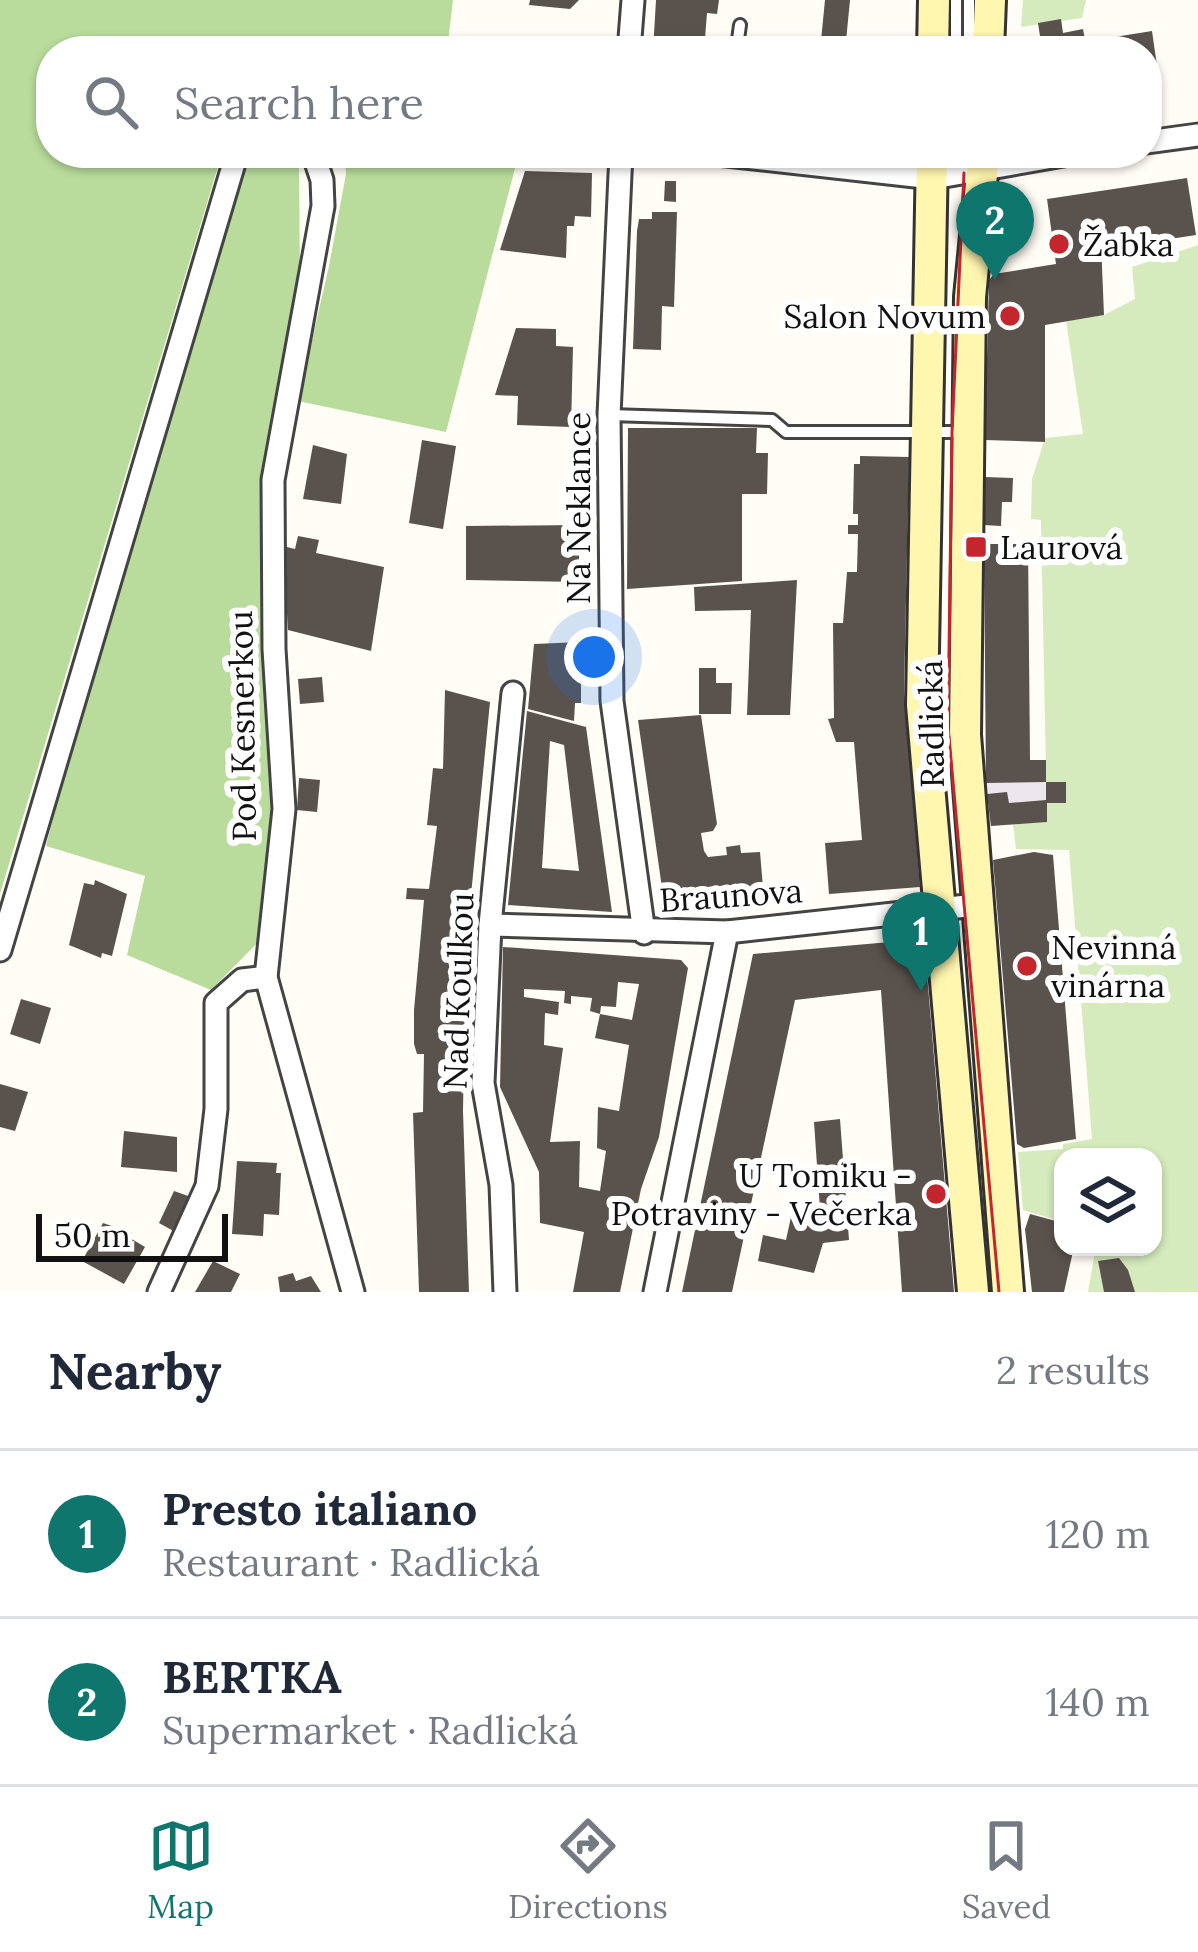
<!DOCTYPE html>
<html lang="en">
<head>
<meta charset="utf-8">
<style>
  :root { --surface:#fff; --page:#f6f6f7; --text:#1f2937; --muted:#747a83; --line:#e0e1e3; --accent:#0f766e }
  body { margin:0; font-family:Lora,serif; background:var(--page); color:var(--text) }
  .controls { position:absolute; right:36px; bottom:36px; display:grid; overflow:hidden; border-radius:24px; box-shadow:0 3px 9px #0004 }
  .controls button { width:108px; height:108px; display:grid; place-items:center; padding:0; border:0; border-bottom:3px solid var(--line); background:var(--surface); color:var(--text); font:60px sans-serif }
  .scale { position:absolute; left:36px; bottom:30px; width:192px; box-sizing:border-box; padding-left:12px; border:6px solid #111; border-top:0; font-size:33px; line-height:42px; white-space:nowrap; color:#111; -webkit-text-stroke:9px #fff; paint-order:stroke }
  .you { position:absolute; left:594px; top:657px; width:42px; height:42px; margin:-30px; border:9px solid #fff; border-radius:50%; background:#1a73e8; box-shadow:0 0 0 18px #1a73e833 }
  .badge { display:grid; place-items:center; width:78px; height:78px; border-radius:50%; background:var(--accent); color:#fff; font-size:39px; font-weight:700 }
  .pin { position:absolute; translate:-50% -99px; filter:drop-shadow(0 3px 6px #0008) }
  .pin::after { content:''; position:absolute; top:63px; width:42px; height:36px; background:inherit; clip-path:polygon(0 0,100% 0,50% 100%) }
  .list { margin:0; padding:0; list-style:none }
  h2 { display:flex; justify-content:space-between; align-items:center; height:156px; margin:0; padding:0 48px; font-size:51px }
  h2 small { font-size:39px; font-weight:400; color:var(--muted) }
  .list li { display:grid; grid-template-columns:78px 1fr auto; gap:36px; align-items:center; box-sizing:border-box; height:168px; padding:0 48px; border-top:3px solid var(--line) }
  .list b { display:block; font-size:45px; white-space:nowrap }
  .list p { margin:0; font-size:39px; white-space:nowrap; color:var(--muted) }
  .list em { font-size:39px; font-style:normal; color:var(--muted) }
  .icon { flex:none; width:66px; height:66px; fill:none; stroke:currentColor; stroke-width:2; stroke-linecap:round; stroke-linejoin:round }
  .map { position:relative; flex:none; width:1198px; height:1292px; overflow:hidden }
  .search { position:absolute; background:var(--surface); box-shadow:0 3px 9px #0004; left:36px; right:36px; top:36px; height:132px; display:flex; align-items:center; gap:30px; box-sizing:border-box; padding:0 42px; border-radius:48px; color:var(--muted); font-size:45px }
  .sheet { height:492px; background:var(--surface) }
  nav { display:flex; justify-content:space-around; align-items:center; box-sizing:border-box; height:168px; border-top:3px solid var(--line); background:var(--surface); font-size:33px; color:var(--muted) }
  nav a { display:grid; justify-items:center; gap:6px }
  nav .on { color:var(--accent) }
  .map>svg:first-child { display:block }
  .industrial { fill:#eee6ef }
  .green { fill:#d5ebbd }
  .forest { fill:#b9dc9c }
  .building { fill:#5a524d; fill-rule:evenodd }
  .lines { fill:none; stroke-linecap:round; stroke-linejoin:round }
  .lane-casing { stroke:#444; stroke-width:16 }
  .street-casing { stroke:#444; stroke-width:27 }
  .secondary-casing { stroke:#333; stroke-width:36 }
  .lane { stroke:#fff; stroke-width:10 }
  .street { stroke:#fff; stroke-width:21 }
  .secondary { stroke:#fff6b0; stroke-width:30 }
  .tram { stroke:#c4262e; stroke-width:3 }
  .poi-dot { fill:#c4262e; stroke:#fff; stroke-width:4.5 }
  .labels { text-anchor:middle; stroke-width:12; stroke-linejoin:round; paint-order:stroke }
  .poi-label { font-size:33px; fill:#111; stroke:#fff; text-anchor:start }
  .street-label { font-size:33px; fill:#111; stroke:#fff }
</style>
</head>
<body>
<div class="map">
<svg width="1198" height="1292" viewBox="0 0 1198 1292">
  <rect width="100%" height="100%" fill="#fffdf5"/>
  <polygon class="industrial" points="1046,760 1047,822 980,827 973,761"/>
  <g class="green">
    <polygon points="1023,0 1086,0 1082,18 1021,27"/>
    <polygon points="1198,245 1198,1292 1135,1292 1119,1258 1098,1262 1104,1292 1088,1292 1096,1247 1153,1247 1153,1157 1063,1157 1063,1222 1023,1210 1018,1152 1063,1149 1063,1144 1092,1139 1069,850 1016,849 1013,824 1047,822 1041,520 1031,519 1032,479 1045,438 1083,434 1066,321 1104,315 1135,299 1132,267"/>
  </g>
  <g class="forest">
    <polygon points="0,0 453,0 447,51 51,51 51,153 222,153 0,894"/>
    <polygon points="249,153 294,153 299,162 300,288 264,472 275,808 264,936 211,990 127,955 145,876 46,846 85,690 240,166"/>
    <polygon points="345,153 519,153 446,432 298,401 329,266 346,174"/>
  </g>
  <g class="building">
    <polygon points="530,0 579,0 570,9 529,5"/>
    <polygon points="656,0 719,0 717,14 707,13 704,51 653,51"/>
    <polygon points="825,0 850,0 846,41 885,44 884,51 820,51"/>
    <polygon points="1061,19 1063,33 1083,29 1087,51 1025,51 1023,39 1040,36 1038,23"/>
    <polygon points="1152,31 1162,101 1147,103 1147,51 1088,48 1103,46 1102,39"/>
    <polygon points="526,38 578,48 578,51 525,51"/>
    <polygon points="606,39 605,51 583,51 584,42"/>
    <polygon points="525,171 592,173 591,217 575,216 574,226 567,226 566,258 500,250"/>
    <polygon points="1187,178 1196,235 1111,248 1101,242 1104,315 1045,325 1045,442 985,440 989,280 994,274 1056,264 1047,199"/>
    <polygon points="665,181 676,181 676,202 664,201"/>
    <polygon points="652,212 677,212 674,307 662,306 661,350 633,349 637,231 639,219 652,219"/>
    <polygon points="516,328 556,329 556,346 573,347 571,427 517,425 518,396 495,395"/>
    <polygon points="628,428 757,428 756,453 768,453 767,494 742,494 742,581 627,589"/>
    <polygon points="422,440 456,446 443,529 409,523"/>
    <polygon points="313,445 347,454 341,504 303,499"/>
    <polygon points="860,456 909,457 904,692 920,887 829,894 825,843 862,840 854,742 836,742 828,719 834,718 833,623 843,623 847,572 857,572 858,534 848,534 848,525 858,525 858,514 853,514 854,464 860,464"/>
    <polygon points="985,477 1013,478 1012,502 1002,502 1001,526 983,525"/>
    <polygon points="579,525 579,582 466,580 466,526"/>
    <polygon points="298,536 319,540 316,553 384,567 371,651 288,630 283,546 295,549"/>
    <polygon points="984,544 1028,544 1030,760 1046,760 1046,782 986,783"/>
    <polygon points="797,580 790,715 747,715 751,610 695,611 694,587"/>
    <polygon points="581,642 581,703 575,703 574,721 528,709 534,644"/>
    <polygon points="699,668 716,668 716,683 732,683 731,714 699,714"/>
    <polygon points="322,677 324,702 300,704 298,679"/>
    <polygon points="445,690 490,702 466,946 463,1111 469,1292 419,1292 413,1113 423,1112 424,1054 417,1054 414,1044 414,1010 424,900 406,899 407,888 429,889 437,826 427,825 433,768 443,769"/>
    <path d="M527 711 586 727 612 912 508 905ZM550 741 564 745 579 871 542 868Z"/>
    <polygon points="701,715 717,824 713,831 701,833 704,851 708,857 727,855 726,847 740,845 741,853 760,852 764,899 671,908 664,902 638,720"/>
    <polygon points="299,778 320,780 317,812 297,810"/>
    <polygon points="1046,782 1066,782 1066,803 1047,803 1047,822 991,826 987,794 1007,792 1009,803 1046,800"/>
    <polygon points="1034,852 1053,855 1076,1139 1024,1148 1017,1144 993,860"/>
    <polygon points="95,880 127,894 112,956 102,953 101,958 69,945 84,883 94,885"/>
    <polygon points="924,939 954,1292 902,1292 881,990 795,1000 732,1292 682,1292 753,954"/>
    <path d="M503 947 681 960 688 968 659 1137 641 1189 620 1292H573L584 1232 540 1223 539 1172 500 1087ZM618 982 639 984 632 1020 600 1014 595 1038 629 1045 619 1111 598 1107 597 1148 606 1151 600 1191 579 1187 580 1141 550 1142 563 1048 544 1045 545 1013 558 1015 559 1002 524 997V989L565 991 564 1003 571 1004V996L592 998 590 1011 600 1014 601 1006 616 1007Z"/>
    <polygon points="21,999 51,1008 40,1044 10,1034"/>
    <polygon points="0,1084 28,1092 15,1131 0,1127"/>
    <polygon points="840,1119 849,1240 823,1243 814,1273 758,1261 763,1235 786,1240 794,1203 820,1209 814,1122"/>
    <polygon points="124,1131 177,1137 177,1172 121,1167"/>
    <polygon points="237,1161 277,1163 276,1173 281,1173 279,1215 264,1214 263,1236 232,1234"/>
    <polygon points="174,1191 194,1198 179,1234 159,1223"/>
    <polygon points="1030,1214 1063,1223 1063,1247 1074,1247 1064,1292 1032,1292 1025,1229"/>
    <polygon points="103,1223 132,1233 130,1238 145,1247 124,1284 82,1261"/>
    <polygon points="1119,1258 1128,1270 1135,1292 1104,1292 1098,1261"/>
    <polygon points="213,1261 240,1274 231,1292 195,1292"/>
    <polygon points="293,1273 296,1281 311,1276 321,1292 280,1292 278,1277"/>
  </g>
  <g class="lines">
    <defs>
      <g id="lane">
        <polyline points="740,25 737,47 762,51"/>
        <polyline points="956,51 956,0"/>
        <polyline points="969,51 969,0"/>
        <polyline points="964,173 965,153"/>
        <polyline points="609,415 772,420 786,432 965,432"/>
      </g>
      <g id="street">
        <polyline points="629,51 633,0"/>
        <polyline points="1147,142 1198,135"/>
        <polyline points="313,153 322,180 323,206 273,480 274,649 284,809 266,977 353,1292"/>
        <polyline points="621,153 609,415 612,701 644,933"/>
        <polyline points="708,153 933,178 1075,153"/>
        <polyline points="490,925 727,932 976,905"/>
        <polyline points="0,950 237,153"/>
        <polyline points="159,1292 207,1186 216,1109 216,1003 242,980 266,977"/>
        <polyline points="505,1292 501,1185 483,1083 490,925 513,693"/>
        <polyline points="655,1292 727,932"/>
      </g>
      <g id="secondary">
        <polyline points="933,51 934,0"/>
        <polyline points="988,51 990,0"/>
        <polyline points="932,153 922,705 973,1292"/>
        <polyline points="984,153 970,297 965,735 1008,1292"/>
      </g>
    </defs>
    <use href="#lane" class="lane-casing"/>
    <use href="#street" class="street-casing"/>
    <use href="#secondary" class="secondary-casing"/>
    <use href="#lane" class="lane"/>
    <use href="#street" class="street"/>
    <use href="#secondary" class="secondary"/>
    <polyline class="tram" points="964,173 952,432 948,726 999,1292"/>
  </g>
  <g class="poi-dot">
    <circle cx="1059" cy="244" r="12"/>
    <circle cx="1010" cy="316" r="12"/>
    <rect x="964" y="535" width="24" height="24" rx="6"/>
    <circle cx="1027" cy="966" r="12"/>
    <circle cx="936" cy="1194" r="12"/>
  </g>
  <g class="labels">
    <g class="poi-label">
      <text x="1083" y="256">Žabka</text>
      <text x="986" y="328" text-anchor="end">Salon Novum</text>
      <text x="1000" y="559">Laurová</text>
      <text x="1051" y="959">Nevinná<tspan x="1051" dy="38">vinárna</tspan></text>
      <text x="912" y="1187" text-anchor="end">U Tomiku -<tspan x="912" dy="38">Potraviny - Večerka</tspan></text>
    </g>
    <g class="street-label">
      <text transform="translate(578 508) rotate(-90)" y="12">Na Neklance</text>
      <text transform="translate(931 724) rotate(-91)" y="12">Radlická</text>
      <text transform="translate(242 726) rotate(-91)" y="12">Pod Kesnerkou</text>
      <text transform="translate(731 895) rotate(-4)" y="12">Braunova</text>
      <text transform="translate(458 991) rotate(-88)" y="12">Nad Koulkou</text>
    </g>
  </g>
</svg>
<div class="controls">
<button><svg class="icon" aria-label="layers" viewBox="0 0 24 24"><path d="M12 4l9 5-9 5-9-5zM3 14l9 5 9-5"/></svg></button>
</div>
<div class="scale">50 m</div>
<div class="you"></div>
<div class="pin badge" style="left:921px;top:991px">1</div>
<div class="pin badge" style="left:995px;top:280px">2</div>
<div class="search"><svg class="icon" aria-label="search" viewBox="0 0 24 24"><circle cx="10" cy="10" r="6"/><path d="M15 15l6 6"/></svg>Search here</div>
</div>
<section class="sheet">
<h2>Nearby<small>2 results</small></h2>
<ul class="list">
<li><span class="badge">1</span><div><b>Presto italiano</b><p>Restaurant · Radlická</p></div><em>120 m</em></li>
<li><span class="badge">2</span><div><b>BERTKA</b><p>Supermarket · Radlická</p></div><em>140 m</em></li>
</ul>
</section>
<nav>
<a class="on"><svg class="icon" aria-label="map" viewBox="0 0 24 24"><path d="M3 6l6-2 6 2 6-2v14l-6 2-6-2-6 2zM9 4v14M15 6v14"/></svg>Map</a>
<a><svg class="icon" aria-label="directions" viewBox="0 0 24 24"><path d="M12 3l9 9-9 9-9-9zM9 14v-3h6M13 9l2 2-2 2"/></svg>Directions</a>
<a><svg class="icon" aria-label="saved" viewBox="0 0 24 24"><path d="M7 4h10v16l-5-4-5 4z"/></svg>Saved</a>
</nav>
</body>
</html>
